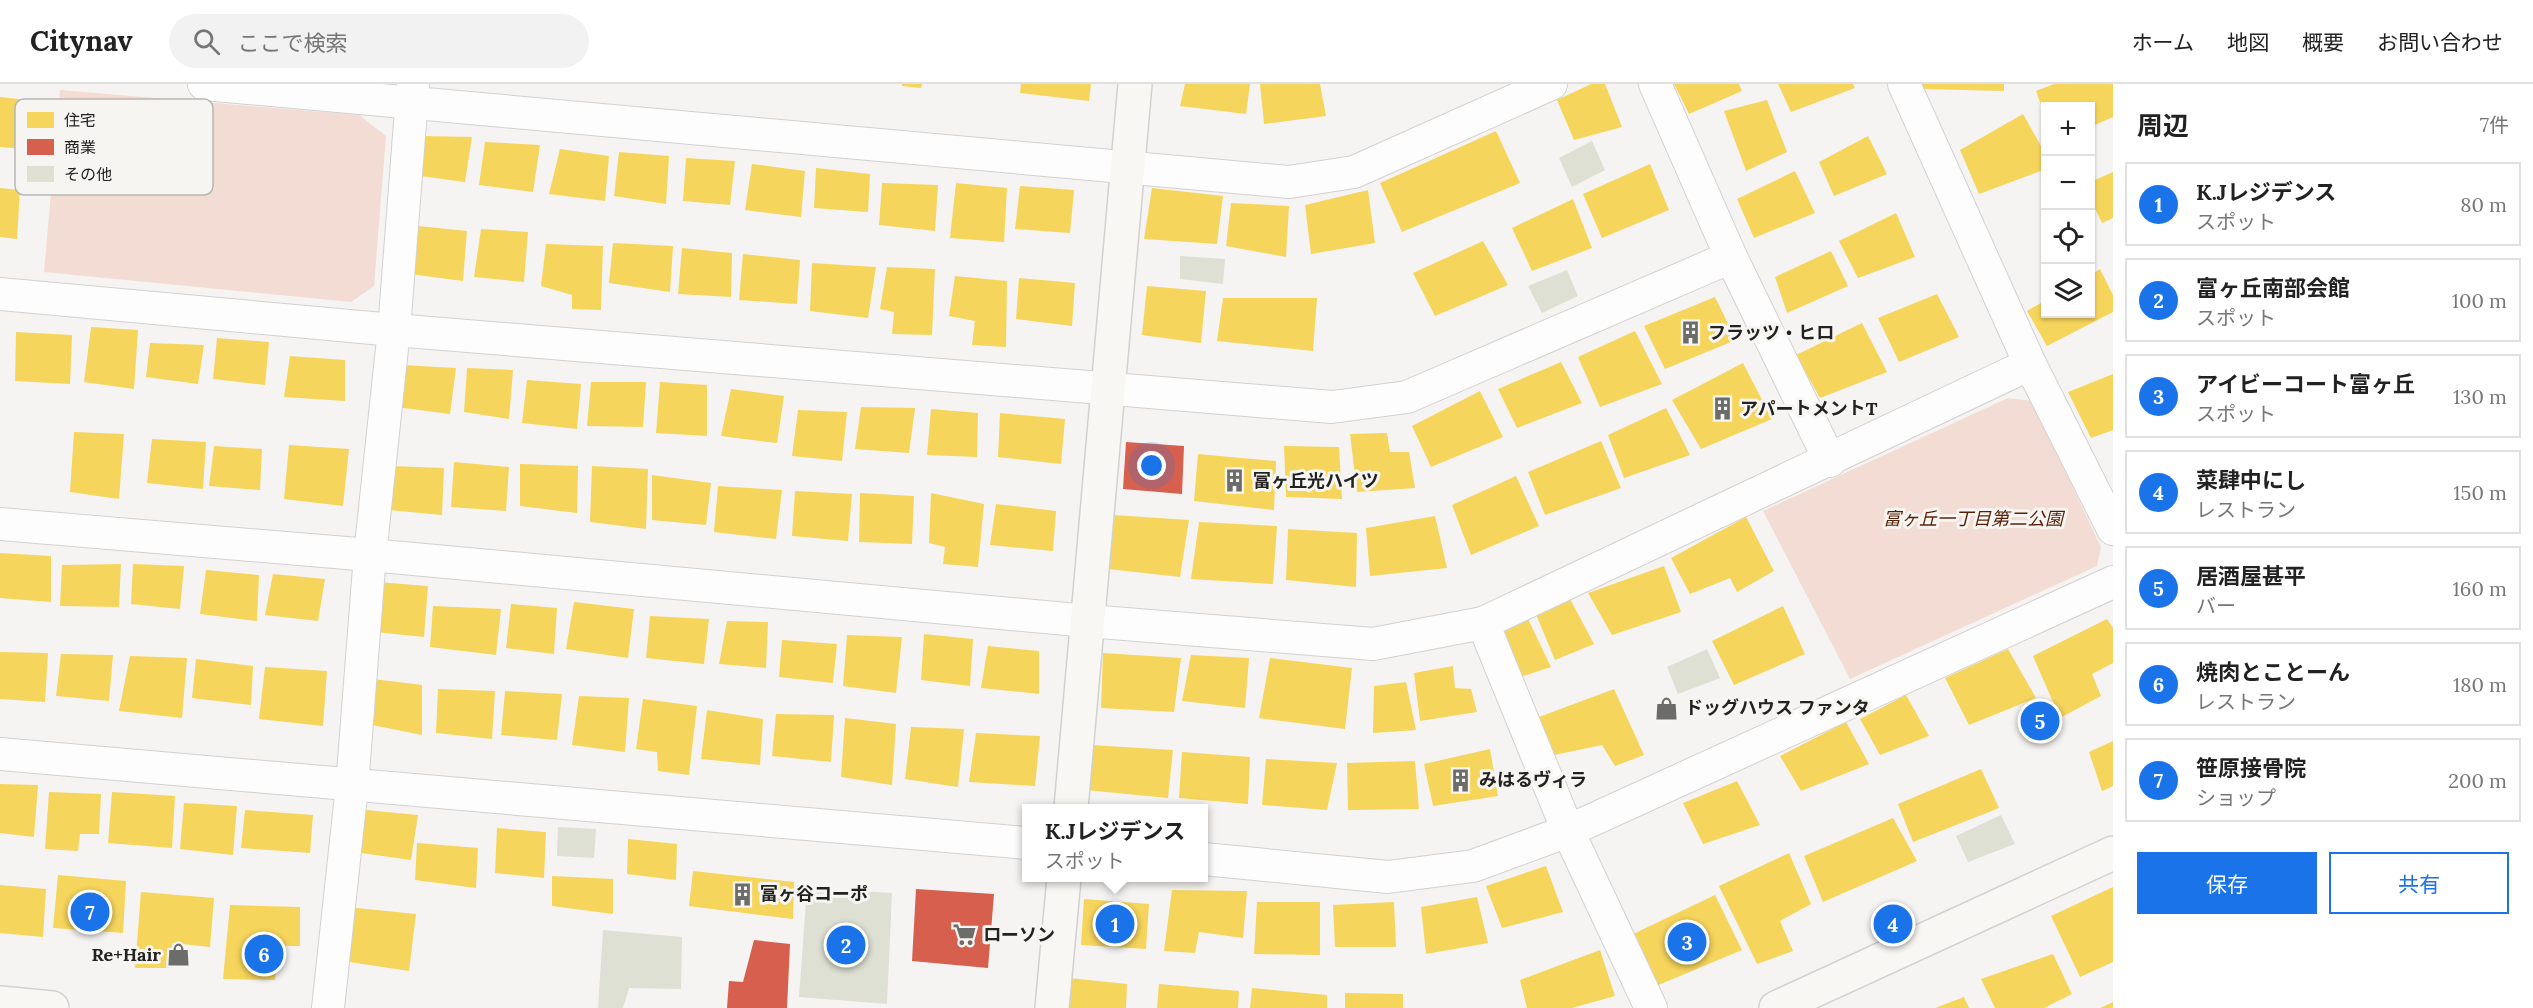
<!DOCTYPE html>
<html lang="ja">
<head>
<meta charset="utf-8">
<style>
  :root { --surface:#fff; --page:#f2f2f2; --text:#222; --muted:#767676; --line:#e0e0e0; --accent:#1a73e8 }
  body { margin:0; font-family:Lora,"Noto Sans JP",serif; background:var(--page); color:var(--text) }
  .controls { position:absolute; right:18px; top:18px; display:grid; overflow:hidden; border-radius:0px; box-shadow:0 2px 4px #0004 }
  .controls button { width:54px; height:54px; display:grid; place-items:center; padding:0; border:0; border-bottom:2px solid var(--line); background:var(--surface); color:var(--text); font:30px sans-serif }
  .you { position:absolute; left:1152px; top:382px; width:21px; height:21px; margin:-15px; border:4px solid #fff; border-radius:50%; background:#1a73e8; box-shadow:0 0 0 9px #1a73e833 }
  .badge { display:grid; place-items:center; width:39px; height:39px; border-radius:50%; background:var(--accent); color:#fff; font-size:20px; font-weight:700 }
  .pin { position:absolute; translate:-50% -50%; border:3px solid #fff; box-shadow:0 2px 6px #0006 }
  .popup { position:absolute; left:1022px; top:720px; width:186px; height:78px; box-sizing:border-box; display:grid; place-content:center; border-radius:0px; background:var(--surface); filter:drop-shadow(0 2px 4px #0005); font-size:20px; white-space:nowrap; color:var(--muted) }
  .popup b { font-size:22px; color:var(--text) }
  .popup::after { content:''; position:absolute; left:50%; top:100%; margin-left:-12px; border:12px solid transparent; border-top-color:var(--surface) }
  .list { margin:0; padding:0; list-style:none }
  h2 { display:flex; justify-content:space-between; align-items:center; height:78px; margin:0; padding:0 24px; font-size:26px }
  h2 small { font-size:20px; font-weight:400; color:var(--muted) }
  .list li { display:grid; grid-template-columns:39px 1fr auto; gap:18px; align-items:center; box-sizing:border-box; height:84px; margin:0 12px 12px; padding:0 12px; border:2px solid var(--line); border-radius:0px }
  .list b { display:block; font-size:22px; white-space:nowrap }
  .list p { margin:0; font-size:20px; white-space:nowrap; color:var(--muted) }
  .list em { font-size:20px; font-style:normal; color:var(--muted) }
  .actions { display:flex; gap:12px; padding:18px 24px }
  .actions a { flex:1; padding:14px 0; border:2px solid var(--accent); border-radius:0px; text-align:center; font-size:21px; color:var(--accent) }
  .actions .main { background:var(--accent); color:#fff }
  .icon { flex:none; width:33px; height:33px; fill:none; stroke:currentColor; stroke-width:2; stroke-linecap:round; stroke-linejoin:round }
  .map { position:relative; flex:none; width:2113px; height:924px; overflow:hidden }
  header { display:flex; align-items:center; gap:36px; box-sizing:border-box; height:84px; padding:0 30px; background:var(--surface); border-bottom:2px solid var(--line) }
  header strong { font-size:28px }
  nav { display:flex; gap:33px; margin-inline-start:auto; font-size:21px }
  .search { width:420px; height:54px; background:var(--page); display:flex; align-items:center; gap:15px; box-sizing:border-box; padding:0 21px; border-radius:33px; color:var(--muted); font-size:22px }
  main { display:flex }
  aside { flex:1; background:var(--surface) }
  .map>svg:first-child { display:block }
  .green { fill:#f3dcd3 }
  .homes { fill:#f6d55c }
  .shops { fill:#d6604d }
  .building { fill:#dee0d3 }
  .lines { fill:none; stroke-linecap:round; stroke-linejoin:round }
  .street-casing { stroke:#d2d1d0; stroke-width:34 }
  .secondary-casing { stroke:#d2d1d0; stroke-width:36 }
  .street { stroke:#fefdfd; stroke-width:32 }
  .secondary { stroke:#f8f7f4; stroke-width:33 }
  .labels { text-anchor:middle; stroke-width:6; stroke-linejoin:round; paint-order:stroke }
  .poi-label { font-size:18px; font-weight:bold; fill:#222221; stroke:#f6f5f2; text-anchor:start }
  .park-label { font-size:18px; font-style:italic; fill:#581e06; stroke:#f6f5f2 }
  .key { fill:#f6f5f2; stroke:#b6b6b3; stroke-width:1.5 }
  .key-label { font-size:16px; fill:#222221 }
</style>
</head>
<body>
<header>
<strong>Citynav</strong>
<div class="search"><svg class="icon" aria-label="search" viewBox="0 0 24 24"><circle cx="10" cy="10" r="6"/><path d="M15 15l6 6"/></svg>ここで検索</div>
<nav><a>ホーム</a><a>地図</a><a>概要</a><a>お問い合わせ</a></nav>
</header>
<main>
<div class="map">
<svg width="2113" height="924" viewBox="0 0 2113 924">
  <rect width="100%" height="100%" fill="#f5f4f3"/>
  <g class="green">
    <polygon points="60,6 359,31 386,52 374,202 351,218 44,188"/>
    <polygon points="2008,314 2032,317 2101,463 2097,482 1850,595 1763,427"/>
  </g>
  <g class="homes">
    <polygon points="902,0 922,0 921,4 902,2"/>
    <polygon points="1021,0 1091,0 1089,17 1020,9"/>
    <polygon points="1185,0 1250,0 1246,30 1180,22"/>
    <polygon points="1260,0 1320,0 1326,32 1264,40"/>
    <polygon points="1591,0 1605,0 1622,43 1574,56 1557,16"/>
    <polygon points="1674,0 1739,0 1742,7 1689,30"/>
    <polygon points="1778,0 1853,0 1855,4 1791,28"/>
    <polygon points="1921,0 2004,0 2004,7 1921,5"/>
    <polygon points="2054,0 2113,0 2113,33 2090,43 2090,22 2046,22 2045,32 2036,7"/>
    <polygon points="0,13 28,16 25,65 0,63"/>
    <polygon points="1767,16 1787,68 1746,87 1724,27"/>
    <polygon points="2023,30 2046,71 2046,85 1979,110 1960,66"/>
    <polygon points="1496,47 1520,99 1402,148 1380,99"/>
    <polygon points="423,52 472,53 465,98 420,92"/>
    <polygon points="1868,52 1887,90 1834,112 1819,78"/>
    <polygon points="485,58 540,61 533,108 479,101"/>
    <polygon points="560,65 609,72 605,117 549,110"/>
    <polygon points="619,68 669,72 666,120 614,112"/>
    <polygon points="686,74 735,77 730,121 683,117"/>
    <polygon points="752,80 805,87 801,133 745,126"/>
    <polygon points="1650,80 1669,126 1602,154 1583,110"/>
    <polygon points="816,84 870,90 868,128 814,124"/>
    <polygon points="1795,87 1815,129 1754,154 1737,115"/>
    <polygon points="2113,88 2113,134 2102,139 2090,114 2090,98"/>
    <polygon points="882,99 938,101 935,147 879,141"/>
    <polygon points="956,99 1007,104 1004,158 950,154"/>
    <polygon points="1020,102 1074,106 1070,149 1015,145"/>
    <polygon points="0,104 20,106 17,155 0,153"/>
    <polygon points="1152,104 1223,112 1217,160 1144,155"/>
    <polygon points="1368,106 1375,159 1311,170 1305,121"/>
    <polygon points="1573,115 1592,164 1532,187 1512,144"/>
    <polygon points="1231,119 1289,122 1286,173 1226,162"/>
    <polygon points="1896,129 1915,173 1858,194 1839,157"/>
    <polygon points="418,142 467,147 463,197 410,190"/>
    <polygon points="481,145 528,148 524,198 474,193"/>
    <polygon points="1483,157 1508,201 1435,232 1413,189"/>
    <polygon points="613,159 673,162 670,208 609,199"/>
    <polygon points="546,160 603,162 601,226 572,225 572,211 541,202"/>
    <polygon points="682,164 732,169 731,213 678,210"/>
    <polygon points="1831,167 1848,202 1787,229 1775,193"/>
    <polygon points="743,170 800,176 797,220 739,216"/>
    <polygon points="812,179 876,183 868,234 810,227"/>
    <polygon points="887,183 935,185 932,251 892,250 894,228 880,225"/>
    <polygon points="2100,185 2113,211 2113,228 2047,262 2027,227 2046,216 2046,230 2090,230 2090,191"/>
    <polygon points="955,192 1007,197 1006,263 972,261 975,237 949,232"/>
    <polygon points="1019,194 1075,199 1072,242 1016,235"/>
    <polygon points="1147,202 1206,207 1201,259 1142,251"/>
    <polygon points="1937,210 1959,253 1899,278 1878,234"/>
    <polygon points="1715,213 1736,256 1665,285 1644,242"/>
    <polygon points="1223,214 1317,214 1313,267 1217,257"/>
    <polygon points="1862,239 1887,288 1820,314 1796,271"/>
    <polygon points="91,243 138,246 134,305 84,298"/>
    <polygon points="1635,247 1662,300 1600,323 1578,273"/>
    <polygon points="16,248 72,251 70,300 15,297"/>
    <polygon points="217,254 269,258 265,301 213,295"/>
    <polygon points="150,259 204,261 198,300 146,293"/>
    <polygon points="290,272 345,276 345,317 284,313"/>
    <polygon points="1561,278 1582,319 1517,344 1498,305"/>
    <polygon points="1743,279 1772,335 1701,365 1672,316"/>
    <polygon points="402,281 456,284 450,330 396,323"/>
    <polygon points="467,284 513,286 509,335 464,328"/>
    <polygon points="2113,290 2113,346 2091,354 2068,308"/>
    <polygon points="527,296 581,300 577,345 522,339"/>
    <polygon points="591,298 646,298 643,343 587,342"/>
    <polygon points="660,298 707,301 707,352 656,349"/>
    <polygon points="731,305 784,312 777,359 721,352"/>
    <polygon points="1480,307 1503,353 1431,383 1412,342"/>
    <polygon points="861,323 915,324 909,369 855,365"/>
    <polygon points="1666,324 1690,371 1624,394 1608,351"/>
    <polygon points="931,325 978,329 977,373 927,371"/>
    <polygon points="798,326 847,328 842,377 792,372"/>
    <polygon points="1000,329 1065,335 1061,380 998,373"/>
    <polygon points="74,348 124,350 119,415 70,408"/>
    <polygon points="1387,349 1390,368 1409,368 1415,404 1357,408 1350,350"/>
    <polygon points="152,355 206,358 203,405 147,399"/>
    <polygon points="1601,357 1621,404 1545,431 1528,388"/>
    <polygon points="289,361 349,365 343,422 284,415"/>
    <polygon points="214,362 262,365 260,406 209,402"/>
    <polygon points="1284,362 1339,363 1342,415 1286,413"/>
    <polygon points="1198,370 1276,377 1274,426 1194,417"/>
    <polygon points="454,378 509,383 506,427 451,423"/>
    <polygon points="520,380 578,382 577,429 520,422"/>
    <polygon points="391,382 444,384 442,431 389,426"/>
    <polygon points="592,382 648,385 646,445 590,438"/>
    <polygon points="652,391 711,399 706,441 652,436"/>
    <polygon points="1516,392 1539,442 1471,471 1452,421"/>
    <polygon points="718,402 782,406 776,455 714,448"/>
    <polygon points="795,407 852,410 848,457 792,452"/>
    <polygon points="860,409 914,412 912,460 859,458"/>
    <polygon points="931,409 984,420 978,483 943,480 945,463 929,459"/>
    <polygon points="996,420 1056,427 1053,467 990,461"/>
    <polygon points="1113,431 1189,436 1180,493 1108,485"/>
    <polygon points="1435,432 1447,484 1370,492 1366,444"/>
    <polygon points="1746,433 1774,487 1737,508 1730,494 1690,510 1671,474"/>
    <polygon points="1199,438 1277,442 1273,500 1191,495"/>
    <polygon points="1288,445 1357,449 1356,503 1286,496"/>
    <polygon points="0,469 51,472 51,518 0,514"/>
    <polygon points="121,480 119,523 60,522 62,481"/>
    <polygon points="133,480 184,482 180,525 131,520"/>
    <polygon points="1664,482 1681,528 1612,551 1588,509"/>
    <polygon points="206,486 259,491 257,537 200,530"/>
    <polygon points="273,490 325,495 318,537 265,531"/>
    <polygon points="378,498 428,502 424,553 375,548"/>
    <polygon points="1569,513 1594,560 1555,576 1535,528"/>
    <polygon points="574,518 634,525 628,574 566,565"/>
    <polygon points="511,520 557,524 554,570 506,564"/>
    <polygon points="433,522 501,525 496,571 430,563"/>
    <polygon points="1783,522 1805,570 1734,601 1712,557"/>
    <polygon points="650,532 709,535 704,580 646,574"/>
    <polygon points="1528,535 1551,583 1514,595 1497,547"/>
    <polygon points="2107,535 2113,544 2113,579 2092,590 2101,612 2060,634 2033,572"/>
    <polygon points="727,537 768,538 766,584 719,580"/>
    <polygon points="924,550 973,555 970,602 921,596"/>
    <polygon points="847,551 902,553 896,609 843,602"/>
    <polygon points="782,556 837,560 833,599 779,593"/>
    <polygon points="988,562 1039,567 1039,610 981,604"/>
    <polygon points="2008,565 2036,614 1969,641 1945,594"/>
    <polygon points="0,568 48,569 45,618 0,615"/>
    <polygon points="1103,569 1181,574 1174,628 1101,624"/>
    <polygon points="61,570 113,571 109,617 56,612"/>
    <polygon points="1191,571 1249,574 1245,624 1182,617"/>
    <polygon points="130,572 187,574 182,634 119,627"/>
    <polygon points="1270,574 1352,584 1345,645 1259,634"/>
    <polygon points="196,575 253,582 251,621 192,614"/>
    <polygon points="1453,582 1455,604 1471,605 1477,628 1420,637 1414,589"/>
    <polygon points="265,583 327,587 323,642 259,635"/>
    <polygon points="373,595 422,601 422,651 367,640"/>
    <polygon points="1406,598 1416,646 1373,649 1374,602"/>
    <polygon points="438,605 495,607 492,655 436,649"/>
    <polygon points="1614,605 1644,671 1615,682 1602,661 1554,671 1539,633"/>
    <polygon points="505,607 562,610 557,656 501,651"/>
    <polygon points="1906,611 1929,652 1880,671 1860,635"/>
    <polygon points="579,612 629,614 625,668 572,661"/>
    <polygon points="643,615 697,622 689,691 658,687 657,668 636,665"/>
    <polygon points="707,626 763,635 760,681 701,675"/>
    <polygon points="776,630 834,631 831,678 772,672"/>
    <polygon points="845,634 896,640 892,701 841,693"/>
    <polygon points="1846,638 1869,680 1801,707 1780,672"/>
    <polygon points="911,643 964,645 958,703 905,695"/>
    <polygon points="976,649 1040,652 1035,702 969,698"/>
    <polygon points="2113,657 2113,702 2102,707 2089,668"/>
    <polygon points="1091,661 1173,666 1168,714 1085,706"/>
    <polygon points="1490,665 1498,712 1433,722 1424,680"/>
    <polygon points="1182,668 1250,673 1248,720 1179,714"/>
    <polygon points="1266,675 1337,679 1327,726 1262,721"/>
    <polygon points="1415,677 1419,725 1348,726 1347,679"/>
    <polygon points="1981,685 1999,724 1913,758 1898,720"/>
    <polygon points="1737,697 1760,741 1703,760 1683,719"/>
    <polygon points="0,700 38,701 34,753 0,749"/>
    <polygon points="49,708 101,710 99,750 80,750 78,767 45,765"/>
    <polygon points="112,708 175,712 172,764 108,759"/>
    <polygon points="184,719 237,722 233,771 180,765"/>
    <polygon points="245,726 313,731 310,769 241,764"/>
    <polygon points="366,726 418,731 411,776 361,769"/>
    <polygon points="1893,734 1917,777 1823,818 1804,772"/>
    <polygon points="497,744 546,748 544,794 495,789"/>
    <polygon points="628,755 677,760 676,796 627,790"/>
    <polygon points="417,759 478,764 476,804 415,796"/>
    <polygon points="1789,769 1811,820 1780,837 1793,867 1757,880 1719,802"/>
    <polygon points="1546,782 1563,828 1502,844 1486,802"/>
    <polygon points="693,787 794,798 793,835 689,822"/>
    <polygon points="58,791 126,797 123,849 53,844"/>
    <polygon points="552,792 613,795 613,830 552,822"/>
    <polygon points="0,801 46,805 43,853 0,849"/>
    <polygon points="2113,803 2113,878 2080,893 2051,832"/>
    <polygon points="1172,806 1247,807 1243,854 1199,848 1195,869 1164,867"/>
    <polygon points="141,808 214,814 210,863 172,859 172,884 135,884"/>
    <polygon points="1715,811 1742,866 1656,902 1631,851"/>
    <polygon points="1477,813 1488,859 1426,870 1421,823"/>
    <polygon points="1084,815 1149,820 1146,865 1081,861"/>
    <polygon points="1257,818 1320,818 1320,871 1254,870"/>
    <polygon points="1394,818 1396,863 1335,863 1333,821"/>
    <polygon points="230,821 300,823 300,862 279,862 275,896 223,895"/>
    <polygon points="347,823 416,830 409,887 343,877"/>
    <polygon points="1600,866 1615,912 1572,924 1527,924 1520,896"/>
    <polygon points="2053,870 2072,910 2044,924 1995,924 1981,895"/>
    <polygon points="1069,894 1127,900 1126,924 1067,924"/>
    <polygon points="1159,900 1239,907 1238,924 1157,924"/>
    <polygon points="1252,904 1327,911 1327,924 1250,924"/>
    <polygon points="1345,909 1403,910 1403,924 1345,924"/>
    <polygon points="1964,913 1969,924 1935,924"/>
    <polygon points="2113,918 2113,924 2100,924"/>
  </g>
  <g class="shops">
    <polygon points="1126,358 1184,362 1182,410 1123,405"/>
    <polygon points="916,805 994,810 988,884 912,877"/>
    <polygon points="754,856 790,860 787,924 727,924 729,897 743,898"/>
  </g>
  <g class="building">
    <polygon points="1592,57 1605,86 1572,103 1559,74"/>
    <polygon points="1180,172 1225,175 1223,200 1180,195"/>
    <polygon points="1567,186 1578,212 1542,229 1528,202"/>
    <polygon points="1707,565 1720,594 1678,610 1667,583"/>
    <polygon points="2001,731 2015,760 1968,778 1956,752"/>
    <polygon points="558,743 596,745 594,774 557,772"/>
    <polygon points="807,804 892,809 887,920 799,913"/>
    <polygon points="603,846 682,853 681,905 629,904 623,924 598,924"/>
  </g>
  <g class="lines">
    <defs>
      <g id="street">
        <polyline points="204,0 1289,98 1354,88 1551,0"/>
        <polyline points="1655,0 1731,173 1830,377"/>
        <polyline points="1904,0 2030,280 2113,445"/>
        <polyline points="0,210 394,246 1332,323 1407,313 1731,173"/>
        <polyline points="0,440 370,471 1088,537 1373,560 1483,539 2030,280"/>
        <polyline points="1483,539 1568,747 1651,924"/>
        <polyline points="0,670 1026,759"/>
        <polyline points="1204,775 1388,793 1473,782 1568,747 2113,498"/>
        <polyline points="328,924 352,702 370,471 394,246 413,0"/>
      </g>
      <g id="secondary">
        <polyline points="1071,724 1135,0"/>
        <polyline points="0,919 52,924"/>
        <polyline points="1052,924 1064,794"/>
        <polyline points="1776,924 2113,769"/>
      </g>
    </defs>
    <use href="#street" class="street-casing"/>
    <use href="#secondary" class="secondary-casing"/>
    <use href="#street" class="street"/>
    <use href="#secondary" class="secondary"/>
  </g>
  <defs>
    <symbol id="building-bare" viewBox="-9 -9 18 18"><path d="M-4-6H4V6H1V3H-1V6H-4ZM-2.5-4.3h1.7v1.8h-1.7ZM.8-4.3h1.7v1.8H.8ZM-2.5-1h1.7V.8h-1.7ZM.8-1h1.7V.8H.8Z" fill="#6c6c6a" stroke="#f6f5f2" stroke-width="2.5" paint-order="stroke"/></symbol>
    <symbol id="shop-bare" viewBox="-9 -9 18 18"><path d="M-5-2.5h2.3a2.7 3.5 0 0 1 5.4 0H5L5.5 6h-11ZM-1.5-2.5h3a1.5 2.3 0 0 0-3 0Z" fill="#6c6c6a" stroke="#f6f5f2" stroke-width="2.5" paint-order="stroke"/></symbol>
    <symbol id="supermarket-bare" viewBox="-9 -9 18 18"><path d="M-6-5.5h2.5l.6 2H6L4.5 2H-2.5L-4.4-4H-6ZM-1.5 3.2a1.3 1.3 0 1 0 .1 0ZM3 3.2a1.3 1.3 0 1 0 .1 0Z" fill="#6c6c6a" stroke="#f6f5f2" stroke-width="2.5" paint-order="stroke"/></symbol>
  </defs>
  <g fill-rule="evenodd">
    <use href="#building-bare" x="1674" y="232" width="33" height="33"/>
    <use href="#building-bare" x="1706" y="308" width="33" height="33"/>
    <use href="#building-bare" x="1218" y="380" width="33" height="33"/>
    <use href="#shop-bare" x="1650" y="608" width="33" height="33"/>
    <use href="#building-bare" x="1444" y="680" width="33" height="33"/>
    <use href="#building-bare" x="726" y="794" width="33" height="33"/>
    <use href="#supermarket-bare" x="948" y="834" width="33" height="33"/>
    <use href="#shop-bare" x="162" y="854" width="33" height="33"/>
  </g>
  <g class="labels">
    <g class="poi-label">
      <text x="1708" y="255">フラッツ・ヒロ</text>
      <text x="1740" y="331">アパートメントT</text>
      <text x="1253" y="403">富ヶ丘光ハイツ</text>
      <text x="1685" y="630">ドッグハウス ファンタ</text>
      <text x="1479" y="702">みはるヴィラ</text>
      <text x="760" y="816">富ヶ谷コーポ</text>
      <text x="983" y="857">ローソン</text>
      <text x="161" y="877" text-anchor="end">Re+Hair</text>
    </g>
    <g class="park-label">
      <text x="1973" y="441">富ヶ丘一丁目第二公園</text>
    </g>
  </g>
  <rect x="15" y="15" width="198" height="96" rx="9" class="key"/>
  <rect x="27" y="28" width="27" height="16" fill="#f6d55c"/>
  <rect x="27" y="55" width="27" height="16" fill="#d6604d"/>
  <rect x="27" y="82" width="27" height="16" fill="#dee0d3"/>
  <g class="key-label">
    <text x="64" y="42">住宅</text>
    <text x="64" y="69">商業</text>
    <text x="64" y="96">その他</text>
  </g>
</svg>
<div class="controls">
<button>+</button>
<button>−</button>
<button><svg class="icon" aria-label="locate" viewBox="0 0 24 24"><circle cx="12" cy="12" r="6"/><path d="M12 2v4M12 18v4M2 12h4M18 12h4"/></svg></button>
<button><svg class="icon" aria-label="layers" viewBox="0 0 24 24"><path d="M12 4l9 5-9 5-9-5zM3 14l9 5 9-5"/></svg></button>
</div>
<div class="you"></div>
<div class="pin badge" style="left:1115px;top:840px">1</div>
<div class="popup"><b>K.Jレジデンス</b>スポット</div>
<div class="pin badge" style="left:846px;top:861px">2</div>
<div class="pin badge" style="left:1687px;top:858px">3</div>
<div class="pin badge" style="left:1893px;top:840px">4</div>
<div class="pin badge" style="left:2040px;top:637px">5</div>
<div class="pin badge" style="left:264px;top:870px">6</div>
<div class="pin badge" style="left:90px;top:828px">7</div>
</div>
<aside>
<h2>周辺<small>7件</small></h2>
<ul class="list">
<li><span class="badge">1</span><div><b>K.Jレジデンス</b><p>スポット</p></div><em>80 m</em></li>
<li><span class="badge">2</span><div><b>富ヶ丘南部会館</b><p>スポット</p></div><em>100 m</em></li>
<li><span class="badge">3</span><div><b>アイビーコート富ヶ丘</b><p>スポット</p></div><em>130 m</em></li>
<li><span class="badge">4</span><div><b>菜肆中にし</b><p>レストラン</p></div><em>150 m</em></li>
<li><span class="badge">5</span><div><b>居酒屋甚平</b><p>バー</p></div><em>160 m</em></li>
<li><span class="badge">6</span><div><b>焼肉とことーん</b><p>レストラン</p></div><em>180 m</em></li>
<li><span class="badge">7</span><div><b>笹原接骨院</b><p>ショップ</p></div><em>200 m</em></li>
</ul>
<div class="actions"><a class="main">保存</a><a>共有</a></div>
</aside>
</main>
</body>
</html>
